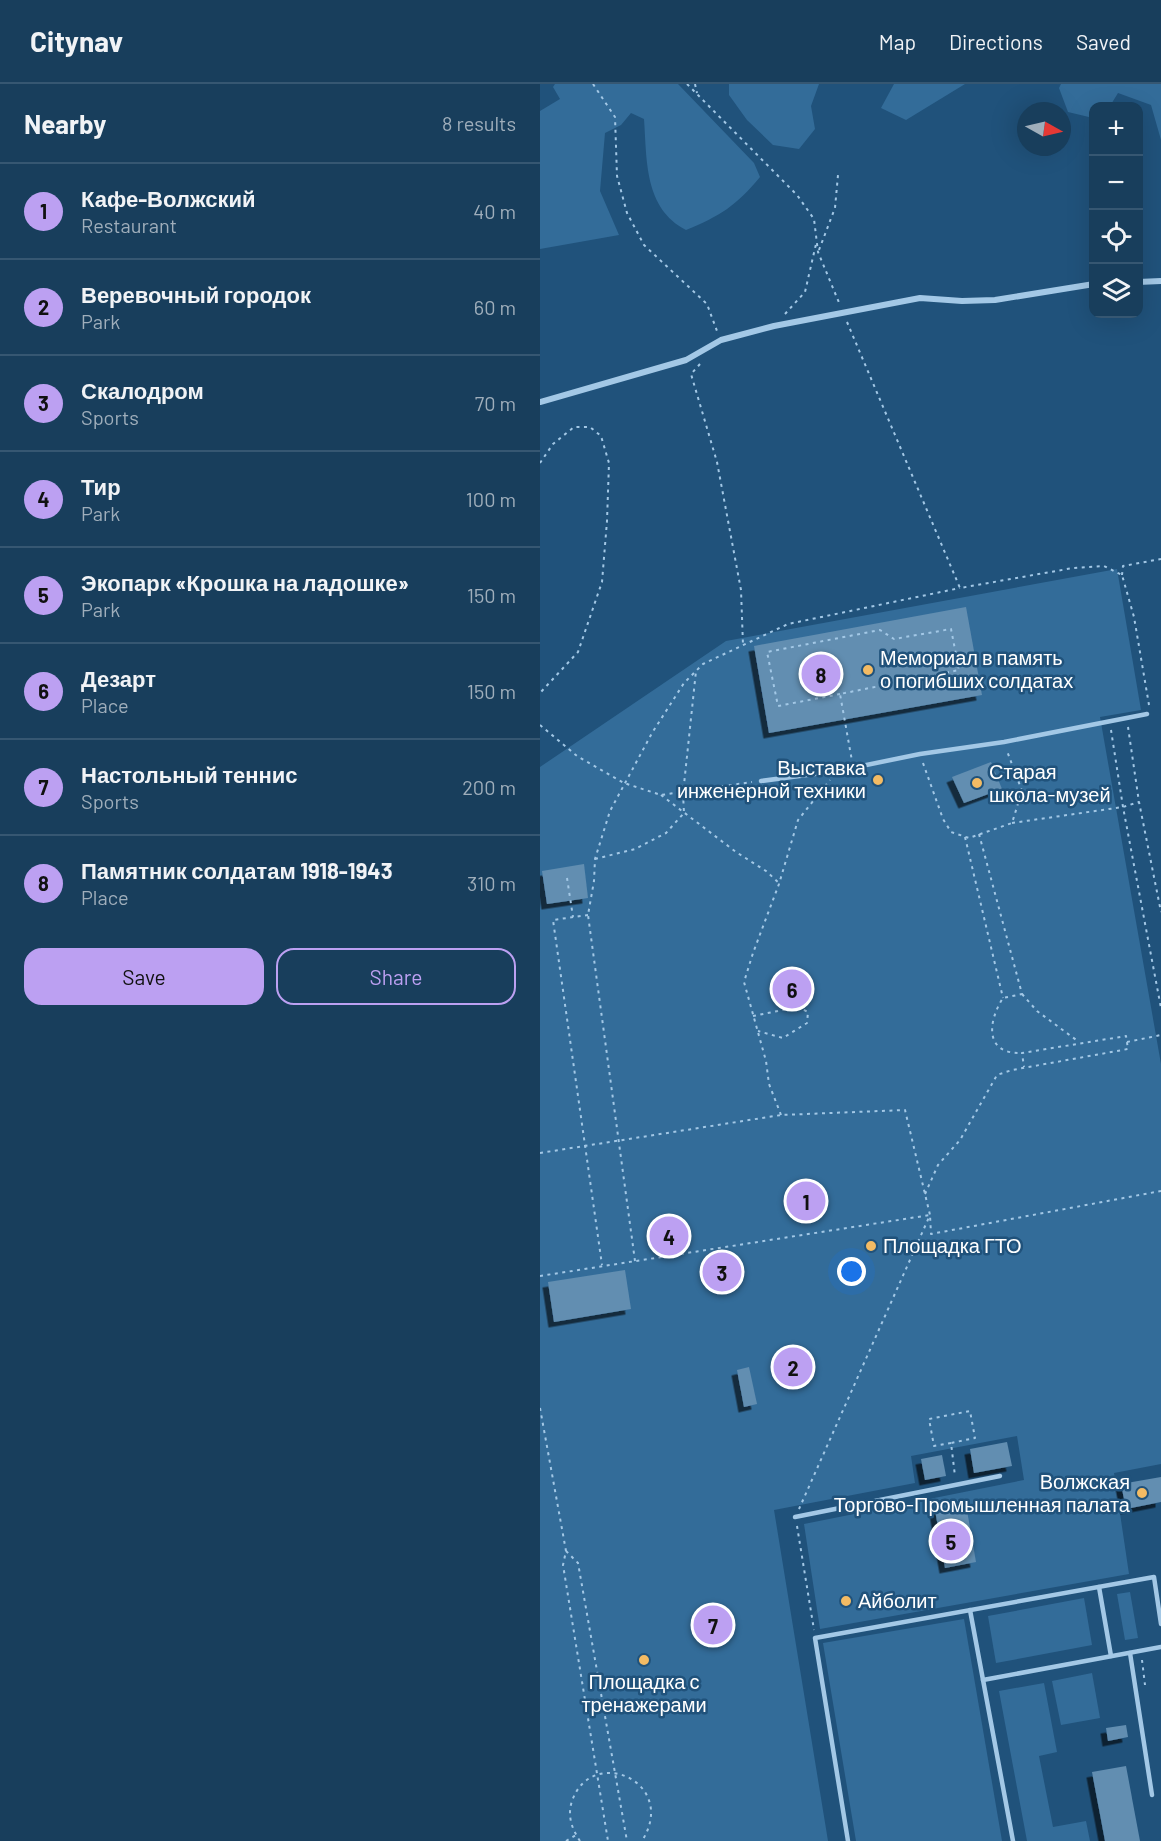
<!DOCTYPE html>
<html lang="en">
<head>
<meta charset="utf-8">
<style>
  :root { --surface:#183e5c; --page:#214562; --text:#f1f3f6; --muted:#9faebb; --line:#365772; --accent:#bca0f2 }
  body { margin:0; font-family:Barlow,sans-serif; background:var(--page); color:var(--text) }
  .controls { position:absolute; right:18px; top:18px; display:grid; overflow:hidden; border-radius:12px; box-shadow:0 6px 24px #0002 }
  .controls button { width:54px; height:54px; display:grid; place-items:center; padding:0; border:0; border-bottom:2px solid var(--line); background:var(--surface); color:var(--text); font:30px sans-serif }
  .compass { position:absolute; left:477px; top:18px; width:54px; height:54px; border-radius:50%; background:var(--surface); box-shadow:0 6px 24px #0002; rotate:98deg }
  .you { position:absolute; left:312px; top:1188px; width:21px; height:21px; margin:-15px; border:4px solid #fff; border-radius:50%; background:#1a73e8; box-shadow:0 0 0 9px #1a73e833 }
  .badge { display:grid; place-items:center; width:39px; height:39px; border-radius:50%; background:var(--accent); color:#111; font-size:20px; font-weight:700 }
  .pin { position:absolute; translate:-50% -50%; border:3px solid #fff; box-shadow:0 2px 6px #0006 }
  .list { margin:0; padding:0; list-style:none }
  h2 { display:flex; justify-content:space-between; align-items:center; height:78px; margin:0; padding:0 24px; font-size:26px }
  h2 small { font-size:20px; font-weight:400; color:var(--muted) }
  .list li { display:grid; grid-template-columns:39px 1fr auto; gap:18px; align-items:center; box-sizing:border-box; height:96px; padding:0 24px; border-top:2px solid var(--line) }
  .list b { display:block; font-size:22px; white-space:nowrap }
  .list p { margin:0; font-size:20px; white-space:nowrap; color:var(--muted) }
  .list em { font-size:20px; font-style:normal; color:var(--muted) }
  .actions { display:flex; gap:12px; padding:18px 24px }
  .actions a { flex:1; padding:14px 0; border:2px solid var(--accent); border-radius:18px; text-align:center; font-size:21px; color:var(--accent) }
  .actions .main { background:var(--accent); color:#111 }
  .icon { flex:none; width:33px; height:33px; fill:none; stroke:currentColor; stroke-width:2; stroke-linecap:round; stroke-linejoin:round }
  .map { position:relative; flex:none; width:621px; height:1757px; overflow:hidden }
  header { display:flex; align-items:center; gap:36px; box-sizing:border-box; height:84px; padding:0 30px; background:var(--surface); border-bottom:2px solid var(--line) }
  header strong { font-size:28px }
  nav { display:flex; gap:33px; margin-inline-start:auto; font-size:21px }
  main { display:flex }
  aside { flex:1; background:var(--surface) }
  .map>svg:first-child { display:block }
  .green { fill:#336c99 }
  .building { fill:#628eb1; filter:url(#shadow) }
  .lines { fill:none; stroke-linecap:round; stroke-linejoin:round }
  .path { stroke:#a3c8e6; stroke-width:2; stroke-dasharray:3 4.5; stroke-linecap:butt }
  .lane { stroke:#a3c8e6; stroke-width:4.5 }
  .street { stroke:#a3c8e6; stroke-width:6 }
  .poi-dot { fill:#f3bb64; stroke:#20527b; stroke-width:2 }
  .labels { text-anchor:middle; stroke-width:5; stroke-linejoin:round; paint-order:stroke }
  .poi-label { font-size:20px; fill:#fff; stroke:#20527b; text-anchor:start }
</style>
</head>
<body>
<header>
<strong>Citynav</strong>
<nav><a>Map</a><a>Directions</a><a>Saved</a></nav>
</header>
<main>
<aside>
<h2>Nearby<small>8 results</small></h2>
<ul class="list">
<li><span class="badge">1</span><div><b>Кафе-Волжский</b><p>Restaurant</p></div><em>40 m</em></li>
<li><span class="badge">2</span><div><b>Веревочный городок</b><p>Park</p></div><em>60 m</em></li>
<li><span class="badge">3</span><div><b>Скалодром</b><p>Sports</p></div><em>70 m</em></li>
<li><span class="badge">4</span><div><b>Тир</b><p>Park</p></div><em>100 m</em></li>
<li><span class="badge">5</span><div><b>Экопарк «Крошка на ладошке»</b><p>Park</p></div><em>150 m</em></li>
<li><span class="badge">6</span><div><b>Дезарт</b><p>Place</p></div><em>150 m</em></li>
<li><span class="badge">7</span><div><b>Настольный теннис</b><p>Sports</p></div><em>200 m</em></li>
<li><span class="badge">8</span><div><b>Памятник солдатам 1918-1943</b><p>Place</p></div><em>310 m</em></li>
</ul>
<div class="actions"><a class="main">Save</a><a>Share</a></div>
</aside>
<div class="map">
<svg width="621" height="1757" viewBox="0 0 621 1757">
  <defs>
    <filter id="shadow"><feDropShadow dx="-5.5" dy="5.5" stdDeviation="0" flood-color="#0009"/></filter>
  </defs>
  <rect width="100%" height="100%" fill="#20527b"/>
  <g class="green">
    <path d="M15 0H138L214 79 220 93C196 122 180 132 146 146 104 124 107 76 104 35L91 29 81 41 65 49 60 107 79 151 0 165V27L20 15 13 3Z"/>
    <polygon points="189,0 279,0 271,22 275,45 259,65 233,61 207,36 189,11"/>
    <polygon points="354,0 425,0 366,36 341,24"/>
    <polygon points="521,0 621,0 621,56 611,21 578,9 570,22 554,22 553,34 528,28 519,4"/>
    <polygon points="577,485 601,626 560,633 621,980 621,1380 574,1389 589,1490 280,1545 264,1440 484,1396 477,1352 371,1372 375,1399 234,1426 288,1757 0,1757 0,683 186,557"/>
    <polygon points="590,1508 598,1554 585,1556 577,1510"/>
    <polygon points="544,1514 552,1561 456,1579 448,1532"/>
    <polygon points="424,1535 462,1757 316,1757 283,1559"/>
    <polygon points="552,1589 560,1634 521,1641 512,1597"/>
    <polygon points="504,1599 517,1668 499,1672 513,1743 546,1737 550,1757 487,1757 459,1607"/>
  </g>
  <g class="building">
    <polygon points="426,523 442,611 229,649 214,562"/>
    <polygon points="451,678 462,705 424,719 412,693"/>
    <polygon points="44,780 48,814 7,820 2,787"/>
    <circle cx="252" cy="903" r="12"/>
    <polygon points="85,1186 91,1225 14,1238 8,1198"/>
    <polygon points="209,1283 217,1320 204,1323 197,1286"/>
    <polygon points="467,1358 472,1382 434,1389 430,1365"/>
    <polygon points="402,1371 406,1392 385,1396 381,1375"/>
    <polygon points="621,1393 621,1418 586,1425 581,1400"/>
    <polygon points="425,1415 436,1478 405,1484 394,1420"/>
    <polygon points="586,1641 588,1653 568,1657 566,1644"/>
    <polygon points="586,1682 600,1757 565,1757 552,1688"/>
  </g>
  <g class="lines">
    <g class="path">
      <polyline points="53,0 75,33 77,92 87,129 104,161 167,220 177,247"/>
      <polyline points="147,0 257,111 274,135 278,168 300,221"/>
      <polyline points="155,0 157,9"/>
      <polyline points="279,166 295,124 298,91"/>
      <polyline points="245,230 265,208 276,160"/>
      <polyline points="307,238 420,504 533,484 564,482 582,491 594,533 609,621"/>
      <polyline points="160,280 151,290 177,378 201,506 203,561"/>
      <polyline points="0,379 13,360 34,343 50,343 61,352 69,379 67,437 62,498 38,568 0,609"/>
      <polyline points="582,491 583,482 621,475"/>
      <polyline points="300,610 238,622 227,568 340,546 354,555 411,545 419,586 300,610 312,677"/>
      <polyline points="0,641 37,672 84,699 121,711 212,698"/>
      <polyline points="588,643 599,718 621,828"/>
      <polyline points="571,646 583,723 621,924"/>
      <polyline points="383,679 403,735 411,748 429,754 472,739 482,707 467,667"/>
      <polyline points="121,711 196,768 226,787 239,799"/>
      <polyline points="472,739 583,723 599,718"/>
      <path d="M439 750 482 910 463 914C448 937 444 970 481 969"/>
      <polyline points="425,753 463,914"/>
      <polyline points="55,775 95,765 126,749 144,729 143,710 156,587"/>
      <polyline points="27,794 33,833"/>
      <polyline points="48,831 13,836 62,1181"/>
      <polyline points="482,910 497,927 539,958"/>
      <polyline points="213,932 258,923 268,928 267,939 243,954 218,947"/>
      <polyline points="587,958 621,951"/>
      <polyline points="241,1031 229,1000 226,977 204,898 213,869 239,800 258,736 290,696"/>
      <polyline points="0,1069 241,1031 365,1026 390,1131 259,1425"/>
      <polyline points="385,1110 398,1081 420,1056 457,991 472,986 588,965 586,952 482,969 484,983"/>
      <polyline points="95,1177 48,831 54,797 55,775 70,727 112,649 144,599 163,580 248,540 420,504"/>
      <polyline points="0,1192 390,1131 391,1150 621,1107"/>
      <polyline points="0,1324 26,1467 23,1481 68,1757"/>
      <polyline points="411,1359 394,1362 389,1335 430,1327 435,1354 411,1359 415,1392"/>
      <polyline points="257,1442 274,1546"/>
      <polyline points="26,1467 38,1479 87,1757"/>
      <polyline points="602,1576 605,1601"/>
      <polyline points="26,1757 36,1751"/>
      <path d="M40 1757C32 1745 27 1732 32 1717 52 1660 139 1698 102 1757"/>
    </g>
    <g class="lane">
      <polyline points="221,697 297,687 380,670 464,658 607,630"/>
      <polyline points="255,1433 460,1392"/>
      <polyline points="559,1503 571,1572"/>
      <polyline points="430,1526 473,1757"/>
      <polyline points="590,1569 612,1711"/>
      <polyline points="443,1596 621,1563"/>
      <polyline points="308,1757 275,1554 614,1493 621,1540"/>
    </g>
    <g class="street">
      <polyline points="598,198 621,197"/>
      <polyline points="0,318 146,276 181,256 234,242 380,214 422,217 455,216 554,200"/>
    </g>
  </g>
  <g class="poi-dot">
    <circle cx="328" cy="586" r="6"/>
    <circle cx="338" cy="696" r="6"/>
    <circle cx="437" cy="699" r="6"/>
    <circle cx="331" cy="1162" r="6"/>
    <circle cx="602" cy="1409" r="6"/>
    <circle cx="306" cy="1517" r="6"/>
    <circle cx="104" cy="1576" r="6"/>
  </g>
  <g class="labels">
    <g class="poi-label">
      <text x="340" y="581">Мемориал в память<tspan x="340" dy="23">о погибших солдатах</tspan></text>
      <text x="326" y="691" text-anchor="end">Выставка<tspan x="326" dy="23">инженерной техники</tspan></text>
      <text x="449" y="695">Старая<tspan x="449" dy="23">школа-музей</tspan></text>
      <text x="343" y="1169">Площадка ГТО</text>
      <text x="590" y="1405" text-anchor="end">Волжская<tspan x="590" dy="23">Торгово-Промышленная палата</tspan></text>
      <text x="318" y="1524">Айболит</text>
      <text x="104" y="1605" text-anchor="middle">Площадка с<tspan x="104" dy="23">тренажерами</tspan></text>
    </g>
  </g>
</svg>
<div class="controls">
<button>+</button>
<button>−</button>
<button><svg class="icon" aria-label="locate" viewBox="0 0 24 24"><circle cx="12" cy="12" r="6"/><path d="M12 2v4M12 18v4M2 12h4M18 12h4"/></svg></button>
<button><svg class="icon" aria-label="layers" viewBox="0 0 24 24"><path d="M12 4l9 5-9 5-9-5zM3 14l9 5 9-5"/></svg></button>
</div>
<svg class="compass" viewBox="-18 -18 36 36"><path d="M0-13l5 13h-10z" fill="#e53935"/><path d="M0 13l5-13h-10z" fill="#9faebb"/></svg>
<div class="you"></div>
<div class="pin badge" style="left:266px;top:1117px">1</div>
<div class="pin badge" style="left:253px;top:1283px">2</div>
<div class="pin badge" style="left:182px;top:1188px">3</div>
<div class="pin badge" style="left:129px;top:1152px">4</div>
<div class="pin badge" style="left:411px;top:1457px">5</div>
<div class="pin badge" style="left:252px;top:905px">6</div>
<div class="pin badge" style="left:173px;top:1541px">7</div>
<div class="pin badge" style="left:281px;top:590px">8</div>
</div>
</main>
</body>
</html>
